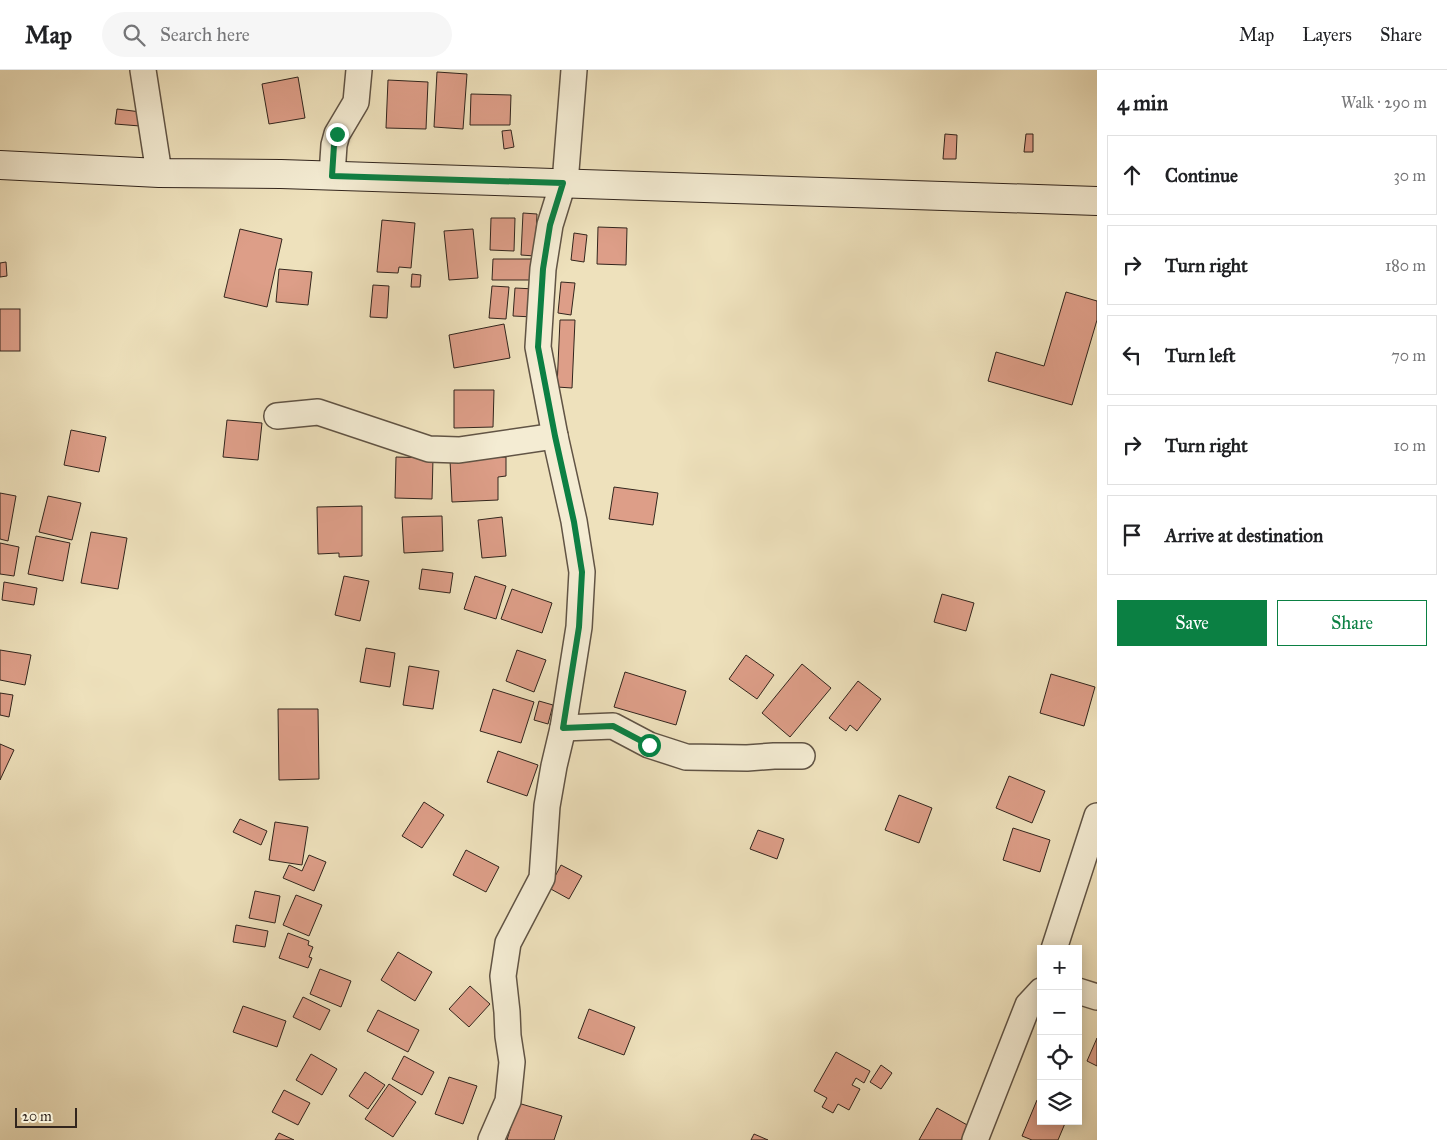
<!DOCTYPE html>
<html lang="en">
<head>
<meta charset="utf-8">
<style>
  :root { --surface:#fff; --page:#f6f6f6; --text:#202124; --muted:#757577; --line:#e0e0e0; --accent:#0b8043 }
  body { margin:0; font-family:"IM FELL Great Primer",serif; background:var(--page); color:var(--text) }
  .controls { position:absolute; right:15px; bottom:15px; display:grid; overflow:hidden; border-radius:0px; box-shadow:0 2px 12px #0003 }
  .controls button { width:45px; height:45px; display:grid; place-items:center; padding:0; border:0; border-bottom:1px solid var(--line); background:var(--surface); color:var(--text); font:25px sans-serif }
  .scale { position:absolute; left:15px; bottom:12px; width:62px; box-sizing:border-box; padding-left:5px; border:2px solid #32251d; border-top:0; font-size:14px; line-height:18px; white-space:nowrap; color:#32251d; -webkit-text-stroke:4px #f4ecd3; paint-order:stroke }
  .stop { position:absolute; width:15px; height:15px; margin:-11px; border:4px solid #0b8043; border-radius:50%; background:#fff }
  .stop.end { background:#0b8043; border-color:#fff; box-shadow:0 1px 5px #0008 }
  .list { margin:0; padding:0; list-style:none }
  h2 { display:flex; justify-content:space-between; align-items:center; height:65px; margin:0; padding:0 20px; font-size:21px }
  h2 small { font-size:16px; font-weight:400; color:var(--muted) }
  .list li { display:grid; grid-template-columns:32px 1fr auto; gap:15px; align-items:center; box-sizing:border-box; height:80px; margin:0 10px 10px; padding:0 10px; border:1px solid var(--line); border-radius:0px }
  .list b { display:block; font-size:19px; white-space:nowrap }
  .list em { font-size:16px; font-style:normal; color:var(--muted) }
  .actions { display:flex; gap:10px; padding:15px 20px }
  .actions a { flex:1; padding:11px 0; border:1px solid var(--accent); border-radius:0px; text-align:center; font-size:18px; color:var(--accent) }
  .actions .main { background:var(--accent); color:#fff }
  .icon { flex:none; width:28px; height:28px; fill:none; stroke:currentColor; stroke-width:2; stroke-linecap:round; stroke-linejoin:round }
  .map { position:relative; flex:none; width:1097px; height:1070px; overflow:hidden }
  header { display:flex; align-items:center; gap:30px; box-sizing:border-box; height:70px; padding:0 25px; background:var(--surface); border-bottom:1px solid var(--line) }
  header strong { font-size:24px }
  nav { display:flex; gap:28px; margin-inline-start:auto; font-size:18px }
  .search { width:350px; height:45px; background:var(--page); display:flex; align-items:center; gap:12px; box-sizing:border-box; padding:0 18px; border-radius:28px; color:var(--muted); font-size:19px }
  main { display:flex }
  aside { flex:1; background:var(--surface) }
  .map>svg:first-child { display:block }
  .building { fill:#dd9e88; stroke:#32251d }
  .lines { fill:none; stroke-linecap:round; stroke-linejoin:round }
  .minor-casing { stroke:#615445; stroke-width:28 }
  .secondary-casing { stroke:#32251d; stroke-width:30 }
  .minor { stroke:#f4ecd3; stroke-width:25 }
  .secondary { stroke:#f4ecd3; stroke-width:28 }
  .route { stroke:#0b8043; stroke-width:6 }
</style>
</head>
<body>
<header>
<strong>Map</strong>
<div class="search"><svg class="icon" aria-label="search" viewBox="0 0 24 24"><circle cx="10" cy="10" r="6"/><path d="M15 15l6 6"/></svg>Search here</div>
<nav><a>Map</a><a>Layers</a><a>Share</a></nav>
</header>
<main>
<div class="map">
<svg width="1097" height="1070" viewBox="0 0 1097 1070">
  <rect width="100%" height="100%" fill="#eee1bc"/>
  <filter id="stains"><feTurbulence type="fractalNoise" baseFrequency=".004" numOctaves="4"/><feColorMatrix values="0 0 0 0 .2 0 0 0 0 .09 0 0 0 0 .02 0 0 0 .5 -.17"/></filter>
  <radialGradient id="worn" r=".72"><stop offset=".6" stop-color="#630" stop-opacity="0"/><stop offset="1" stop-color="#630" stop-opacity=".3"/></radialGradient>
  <g class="building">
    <polygon points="437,2 467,4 463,59 434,57"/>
    <polygon points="298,7 305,48 269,54 262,14"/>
    <polygon points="388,10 428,12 426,59 386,58"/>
    <polygon points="471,24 511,25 510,55 470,55"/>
    <polygon points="117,39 141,42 140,56 115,54"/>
    <polygon points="511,60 514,77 504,79 502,61"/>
    <polygon points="945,64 957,65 956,89 943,89"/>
    <polygon points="1026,64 1033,64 1033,82 1024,82"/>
    <polygon points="523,143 537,144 535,186 521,185"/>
    <polygon points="491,148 515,148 514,181 490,180"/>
    <polygon points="382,150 415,153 411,198 399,197 398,203 377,202"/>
    <polygon points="598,157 627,158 626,195 597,194"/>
    <polygon points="240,159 282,169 267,237 224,227"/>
    <polygon points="473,159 478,208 449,210 444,161"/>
    <polygon points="574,163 587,165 584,192 571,190"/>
    <polygon points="493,189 536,189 536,210 492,210"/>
    <polygon points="6,192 7,206 0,207 0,193"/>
    <polygon points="279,199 312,202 308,235 276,232"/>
    <polygon points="412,204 421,205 420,217 411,217"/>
    <polygon points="561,212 575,213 571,245 558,243"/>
    <polygon points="373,215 389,216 387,248 370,247"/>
    <polygon points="492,216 509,217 506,249 489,248"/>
    <polygon points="515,218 535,219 533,247 513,246"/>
    <polygon points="1066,222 1097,231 1097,250 1072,335 988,311 996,282 1044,296"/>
    <rect x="0" y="239" width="20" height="42"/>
    <polygon points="560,250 575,250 572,318 557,317"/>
    <polygon points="504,254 510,288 454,298 449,265"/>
    <polygon points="454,320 494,320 493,357 454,358"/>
    <polygon points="227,350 262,353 258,390 223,387"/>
    <polygon points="71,360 106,367 99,402 64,395"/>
    <polygon points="396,387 433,388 432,429 395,428"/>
    <polygon points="506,387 506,406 498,407 498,430 452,432 450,390"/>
    <polygon points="614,417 658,423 653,455 609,449"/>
    <polygon points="0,423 16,426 8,471 0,469"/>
    <polygon points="48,426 81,433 72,470 39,462"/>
    <polygon points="362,436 362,486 339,487 339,483 318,484 317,437"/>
    <polygon points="442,446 443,481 404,483 402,447"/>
    <polygon points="502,447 506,486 482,488 478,450"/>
    <polygon points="91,462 127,468 118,519 81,513"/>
    <polygon points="36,466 70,473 63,511 28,504"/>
    <polygon points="0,473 19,477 14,506 0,504"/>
    <polygon points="422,499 453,503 450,523 419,519"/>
    <polygon points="344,506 369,511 360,551 335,545"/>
    <polygon points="475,506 506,516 496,549 464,539"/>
    <polygon points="4,512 37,518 34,535 2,530"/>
    <polygon points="512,519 552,533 542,563 501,549"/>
    <polygon points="942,524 974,533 966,561 934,552"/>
    <polygon points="366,578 395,583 390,617 360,612"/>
    <polygon points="0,580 31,585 25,615 0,610"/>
    <polygon points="517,580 546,590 534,622 506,611"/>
    <polygon points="746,585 774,605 757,629 729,609"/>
    <polygon points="802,594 831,618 790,667 762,643"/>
    <polygon points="409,596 439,601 433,639 403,635"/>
    <polygon points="625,602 686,621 676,655 614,637"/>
    <polygon points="1051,604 1095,617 1084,656 1040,643"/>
    <polygon points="858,611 881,629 857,661 850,655 846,661 829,648"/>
    <polygon points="493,619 534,632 521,673 480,661"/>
    <polygon points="0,623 13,625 9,647 0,645"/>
    <polygon points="539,631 553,635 548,654 534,650"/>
    <polygon points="278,639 318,639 319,709 279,710"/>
    <polygon points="0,674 14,680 0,710"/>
    <polygon points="498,681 538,695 527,726 487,712"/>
    <polygon points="1009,706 1045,721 1032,753 996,738"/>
    <polygon points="899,725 932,738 919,773 885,760"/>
    <polygon points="424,732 444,745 422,778 402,766"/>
    <polygon points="240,749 267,761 261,775 233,762"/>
    <polygon points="275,752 308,757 302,795 269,790"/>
    <polygon points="1013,758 1050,770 1040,802 1003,790"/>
    <polygon points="758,760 784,769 777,789 750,779"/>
    <polygon points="466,780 499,797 486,822 453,805"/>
    <polygon points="309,785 326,792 314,821 283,808 289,795 302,801"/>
    <polygon points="561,795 582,806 569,829 549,818"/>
    <polygon points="255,821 280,826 275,853 249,848"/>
    <polygon points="296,825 322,835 309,866 283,855"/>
    <polygon points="236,855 268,861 265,877 233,872"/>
    <polygon points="288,863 309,871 308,875 313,877 309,887 312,888 308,898 279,888"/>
    <polygon points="398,882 432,902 415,931 381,910"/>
    <polygon points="320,899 351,911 341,937 310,924"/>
    <polygon points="470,916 490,934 469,957 449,939"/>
    <polygon points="303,927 330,940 320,960 293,947"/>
    <polygon points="243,936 286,951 277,977 233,962"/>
    <polygon points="589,939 635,957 624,985 578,968"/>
    <polygon points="378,940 419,960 408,982 367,961"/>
    <polygon points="1097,968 1097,996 1087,991"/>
    <polygon points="836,982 870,1001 864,1013 856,1008 852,1015 860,1019 849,1040 838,1034 833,1043 822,1037 827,1028 814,1021"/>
    <polygon points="311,984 337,999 322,1025 296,1010"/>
    <polygon points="404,986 434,1002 422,1025 392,1009"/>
    <polygon points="881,995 892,1003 881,1019 870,1012"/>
    <polygon points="365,1002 385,1015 368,1039 349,1026"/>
    <polygon points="449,1007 477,1016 463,1054 435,1044"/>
    <polygon points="389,1014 416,1032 393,1067 365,1049"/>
    <polygon points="284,1020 310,1033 298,1055 272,1042"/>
    <polygon points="1037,1030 1041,1032 1041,1051 1066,1051 1058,1070 1032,1070 1022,1066"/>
    <polygon points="518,1033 562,1046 554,1070 507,1070"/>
    <polygon points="937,1038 969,1056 961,1070 919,1070"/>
    <polygon points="279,1063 294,1070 275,1070"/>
    <polygon points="754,1064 768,1070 751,1070"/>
  </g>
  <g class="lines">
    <defs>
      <g id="minor">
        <polyline points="143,0 159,103"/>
        <polyline points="332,105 334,75 337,64 356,32 359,0"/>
        <polyline points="565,113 574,0"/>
        <polyline points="277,346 318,342 429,379 459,380 555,366"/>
        <polyline points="563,658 613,656 649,675 686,687 747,688 774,686 802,686"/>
        <polyline points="1054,879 1097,746"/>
        <polyline points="1078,921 1097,927"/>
        <polyline points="491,1070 508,1031 512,992 508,966 507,942 503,906 508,873 542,808 547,736 554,696 563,658 579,557 582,502 574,451 555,366 538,277 543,199 550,155 563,113"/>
        <polyline points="975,1070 1028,935 1041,921"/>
      </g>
      <polyline id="secondary" points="0,95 159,103 281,104 1097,131"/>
    </defs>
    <use href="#minor" class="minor-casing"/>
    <use href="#secondary" class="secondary-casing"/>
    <use href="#minor" class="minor"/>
    <use href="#secondary" class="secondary"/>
  </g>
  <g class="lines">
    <polyline class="route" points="337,64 334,75 332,106 563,113 550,155 543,199 538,277 555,366 574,452 582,502 579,557 563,658 613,656 649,675"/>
  </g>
  <rect width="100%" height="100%" filter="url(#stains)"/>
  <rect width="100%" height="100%" fill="url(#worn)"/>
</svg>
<div class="controls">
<button>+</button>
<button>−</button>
<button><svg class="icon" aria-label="locate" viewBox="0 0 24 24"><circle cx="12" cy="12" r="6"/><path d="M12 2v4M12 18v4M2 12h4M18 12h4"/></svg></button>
<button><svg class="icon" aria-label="layers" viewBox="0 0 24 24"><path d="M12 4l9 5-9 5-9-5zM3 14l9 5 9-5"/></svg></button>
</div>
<div class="scale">20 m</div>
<div class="stop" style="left:649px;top:675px"></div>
<div class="stop end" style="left:337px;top:64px"></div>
</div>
<aside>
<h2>4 min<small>Walk · 290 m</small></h2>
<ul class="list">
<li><svg class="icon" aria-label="ahead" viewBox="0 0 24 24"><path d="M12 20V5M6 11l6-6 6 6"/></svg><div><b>Continue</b></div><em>30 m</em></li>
<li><svg class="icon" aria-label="right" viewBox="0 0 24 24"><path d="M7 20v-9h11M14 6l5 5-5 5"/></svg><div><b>Turn right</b></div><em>180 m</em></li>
<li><svg class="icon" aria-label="left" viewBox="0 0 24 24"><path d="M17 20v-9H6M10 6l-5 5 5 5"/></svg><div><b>Turn left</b></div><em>70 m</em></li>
<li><svg class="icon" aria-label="right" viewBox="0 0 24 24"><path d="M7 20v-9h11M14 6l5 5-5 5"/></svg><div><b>Turn right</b></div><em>10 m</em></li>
<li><svg class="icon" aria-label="arrive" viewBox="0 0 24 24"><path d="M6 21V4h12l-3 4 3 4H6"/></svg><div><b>Arrive at destination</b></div></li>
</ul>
<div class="actions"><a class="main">Save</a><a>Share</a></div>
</aside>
</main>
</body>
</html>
